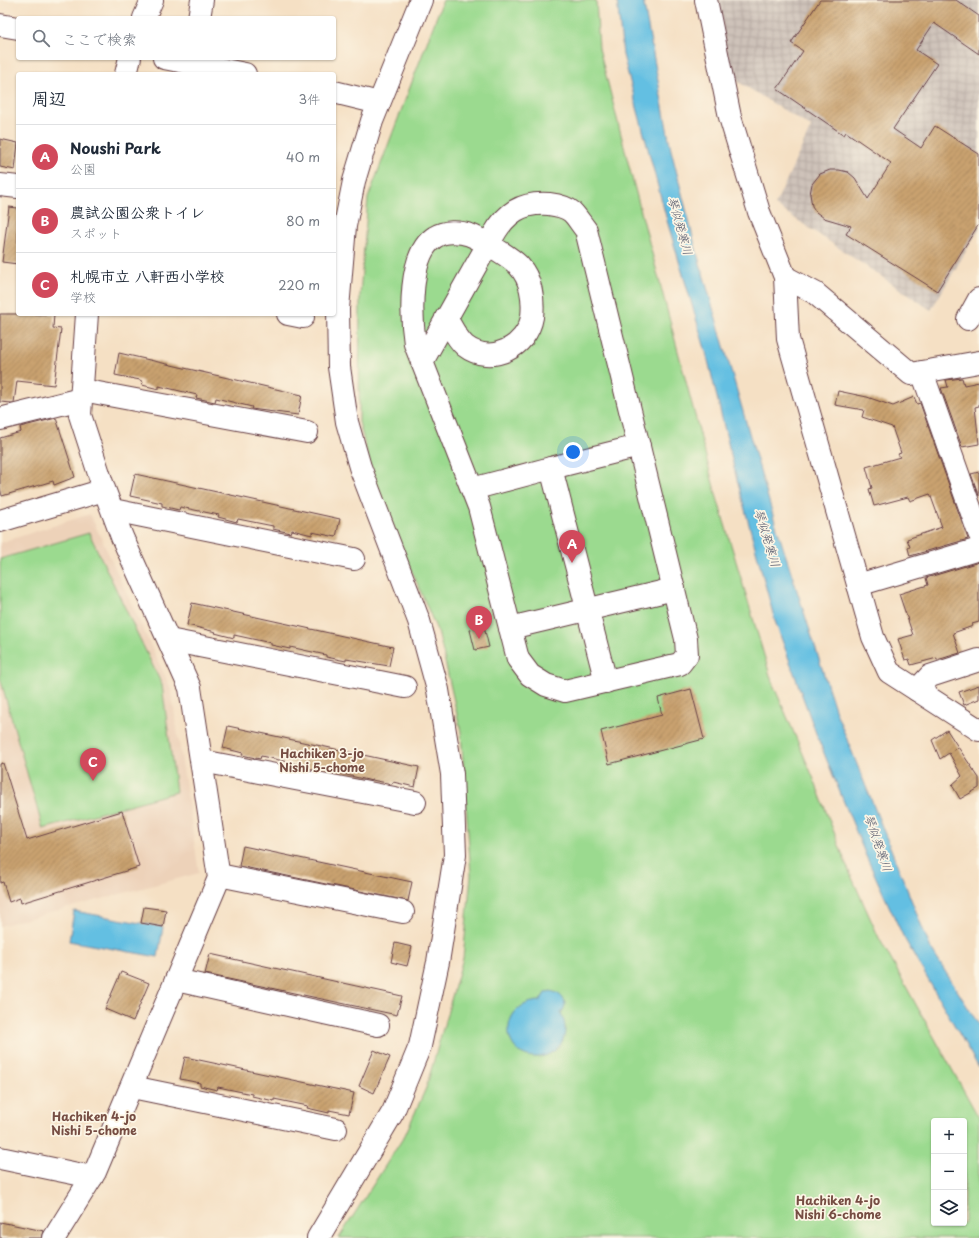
<!DOCTYPE html>
<html lang="ja">
<head>
<meta charset="utf-8">
<style>
  :root { --surface:#fff; --page:#f2f2f3; --text:#1f2937; --muted:#747a83; --line:#e0e1e3; --accent:#d1495b }
  body { margin:0; font-family:"Playpen Sans","Klee One",sans-serif; background:var(--page); color:var(--text) }
  .controls { position:absolute; right:12px; bottom:12px; display:grid; overflow:hidden; border-radius:4px; box-shadow:0 1px 3px #0004 }
  .controls button { width:36px; height:36px; display:grid; place-items:center; padding:0; border:0; border-bottom:1px solid var(--line); background:var(--surface); color:var(--text); font:20px sans-serif }
  .you { position:absolute; left:573px; top:452px; width:14px; height:14px; margin:-10px; border:3px solid #fff; border-radius:50%; background:#1a73e8; box-shadow:0 0 0 6px #1a73e833 }
  .badge { display:grid; place-items:center; width:26px; height:26px; border-radius:50%; background:var(--accent); color:#fff; font-size:13px; font-weight:700 }
  .pin { position:absolute; translate:-50% -33px; filter:drop-shadow(0 1px 2px #0008) }
  .pin::after { content:''; position:absolute; top:21px; width:14px; height:12px; background:inherit; clip-path:polygon(0 0,100% 0,50% 100%) }
  .list { margin:0; padding:0; list-style:none }
  h2 { display:flex; justify-content:space-between; align-items:center; height:52px; margin:0; padding:0 16px; font-size:17px }
  h2 small { font-size:13px; font-weight:400; color:var(--muted) }
  .list li { display:grid; grid-template-columns:26px 1fr auto; gap:12px; align-items:center; box-sizing:border-box; height:64px; padding:0 16px; border-top:1px solid var(--line) }
  .list b { display:block; font-size:15px; white-space:nowrap }
  .list p { margin:0; font-size:13px; white-space:nowrap; color:var(--muted) }
  .list em { font-size:13px; font-style:normal; color:var(--muted) }
  .icon { flex:none; width:22px; height:22px; fill:none; stroke:currentColor; stroke-width:2; stroke-linecap:round; stroke-linejoin:round }
  .map { position:relative; flex:none; width:979px; height:1238px; overflow:hidden }
  .search { position:absolute; background:var(--surface); box-shadow:0 1px 3px #0004; left:16px; top:16px; width:320px; height:44px; display:flex; align-items:center; gap:10px; box-sizing:border-box; padding:0 14px; border-radius:4px; color:var(--muted); font-size:15px }
  .panel { position:absolute; background:var(--surface); box-shadow:0 1px 3px #0004; left:16px; top:72px; width:320px; height:244px; border-radius:4px }
  .map>svg:first-child { display:block }
  .built { fill:#edd2b9 }
  .industrial { fill:url(#industrial-grid) }
  .green { fill:#9bda8f; stroke:#727c5d; fill-rule:evenodd }
  .water { fill:#64bfe2; stroke:#576f86 }
  .building { fill:url(#building-hatch) }
  .lines { fill:none; stroke-linecap:round; stroke-linejoin:round }
  .minor-casing { stroke:#643c42; stroke-width:24 }
  .minor { stroke:#fff; stroke-width:22 }
  .labels { text-anchor:middle; stroke-width:3.5; stroke-linejoin:round; paint-order:stroke }
  .water-label { font-size:12px; font-style:italic; fill:#53576b; stroke:#fcf5e5 }
  .neighbourhood-label { font-size:12px; font-weight:bold; fill:#764d43; stroke:#fcf5e5 }
</style>
</head>
<body>
<div class="map">
<svg width="979" height="1238" viewBox="0 0 979 1238">
  <defs>
    <pattern id="industrial-grid" width="8" height="8" patternUnits="userSpaceOnUse"><rect width="8" height="8" fill="#cec2b9"/><path d="M0 4h8M4 0v8" fill="none" stroke="#b2a69f"/></pattern>
    <pattern id="building-hatch" width="6" height="6" patternUnits="userSpaceOnUse"><rect width="6" height="6" fill="#c9a26f"/><path d="M-1 1l2-2M0 6l6-6M5 7l2-2" fill="none" stroke="#a5835b"/></pattern>
  </defs>
  <rect width="100%" height="100%" fill="#fcf5e5"/>
  <filter id="ink" filterUnits="userSpaceOnUse"><feTurbulence type="fractalNoise" baseFrequency=".025" numOctaves="2"/><feDisplacementMap in="SourceGraphic" scale="8" xChannelSelector="R" yChannelSelector="G"/><feConvolveMatrix kernelMatrix="1 2 1 2 8 2 1 2 1" color-interpolation-filters="sRGB"/></filter>
  <filter id="wash" filterUnits="userSpaceOnUse"><feTurbulence type="fractalNoise" baseFrequency=".012" numOctaves="4" result="noise"/><feDisplacementMap in="SourceGraphic" scale="16" xChannelSelector="R" yChannelSelector="G"/><feGaussianBlur stdDeviation="0.9" result="paint"/><feColorMatrix in="noise" values="0 0 0 0 0 0 0 0 0 0 0 0 0 0 0 0 0 1.4 0 .05"/><feComposite in="paint" operator="in"/></filter>
  <g filter="url(#wash)">
    <rect width="100%" height="100%" fill="#f5e0c4"/>
    <polygon class="built" points="90,514 171,689 199,873 0,926 0,543"/>
    <polygon class="industrial" points="718,0 979,0 979,229 931,310 775,205 811,127 729,76"/>
    <g class="green">
      <path d="M443 0H596L599 48 631 174 715 491 772 682 813 777 848 869 879 938 979 1118V1238H339L405 1135 426 1088 463 958 471 875 461 732 439 635 375 484 359 422 360 295 368 198ZM934 1121H964V1223H934Z"/>
      <polygon points="89,533 162,685 176,792 43,829 0,678 0,559"/>
    </g>
    <g class="water">
      <polygon points="617,0 643,0 671,150 697,253 775,522 836,712 931,949 979,1025 979,1068 903,936 866,856 817,736 775,621 736,476 706,352 668,224 623,55"/>
      <polygon points="74,911 163,927 158,957 69,941"/>
      <path d="M550 991C562 993 570 1003 561 1013 566 1024 567 1035 560 1045 555 1052 547 1056 539 1057 501 1060 496 1003 540 1001L545 993Z"/>
    </g>
    <g id="blocks">
      <g class="building">
        <polygon points="820,0 956,0 979,16 979,54 934,23 916,50 937,64 893,129 921,148 935,126 979,154 979,224 937,291 846,234 851,226 824,218 816,212 812,206 810,194 812,184 820,174 830,170 839,170 848,172 855,178 868,199 891,163 846,132 844,135 777,89 803,51 791,43"/>
        <polygon points="0,139 18,143 15,170 0,167"/>
        <polygon points="9,207 18,208 18,264 2,262"/>
        <polygon points="0,314 54,314 53,328 61,329 54,385 17,381 14,403 12,403 0,402"/>
        <polygon points="119,353 302,395 298,415 251,409 252,407 216,398 215,402 196,398 197,395 159,386 159,389 142,385 143,382 140,380 115,375"/>
        <polygon points="962,378 964,385 979,382 979,406 975,407 979,444 962,447 941,388 948,387 946,380"/>
        <polygon points="838,391 867,397 893,406 914,397 917,404 920,403 968,539 910,556 908,548 910,547 907,539 942,527 930,494 910,501 908,497 874,506 869,489 872,488 866,467 900,457 898,454 901,453 892,427 862,417 864,410 835,405"/>
        <polygon points="56,418 75,477 54,485 53,481 2,496 0,488 0,438 21,432 20,427"/>
        <polygon points="979,472 979,496 971,474"/>
        <polygon points="135,474 340,519 336,537 312,532 312,535 292,530 291,533 273,529 273,526 238,519 237,522 218,517 219,515 180,507 179,510 162,506 162,503 130,496"/>
        <polygon points="979,562 979,622 972,624 973,626 953,633 960,653 937,660 937,658 911,665 909,659 905,660 898,639 913,635 899,594 928,585 926,578"/>
        <polygon points="192,603 393,647 389,666 346,659 346,661 326,657 326,655 290,647 290,649 271,645 271,643 234,635 234,638 215,633 216,632 187,625"/>
        <polygon points="484,627 489,647 475,650 470,630"/>
        <polygon points="979,685 979,699 964,705 959,692"/>
        <polygon points="691,689 704,739 609,764 601,731 662,715 658,698"/>
        <polygon points="228,726 419,767 415,787 393,782 392,784 372,780 372,781 317,768 317,770 302,767 296,766 297,764 261,756 260,759 242,755 243,753 223,748"/>
        <polygon points="947,730 958,747 953,750 958,747 979,778 979,788 960,799 952,785 962,776 949,753 940,759 932,740"/>
        <polygon points="3,763 27,840 122,811 139,867 21,903 20,898 9,902 3,882 0,883 0,764"/>
        <polygon points="243,846 412,882 408,901 239,866"/>
        <polygon points="144,907 166,910 163,927 141,923"/>
        <polygon points="395,943 412,947 407,966 391,962"/>
        <polygon points="210,954 402,996 397,1015 205,974"/>
        <polygon points="121,972 149,983 133,1021 105,1009"/>
        <polygon points="374,1050 390,1057 374,1093 359,1086"/>
        <polygon points="185,1057 354,1093 349,1114 329,1110 329,1113 307,1108 308,1106 274,1099 274,1101 252,1096 252,1094 218,1087 217,1090 200,1086 200,1083 180,1079"/>
        <polygon points="0,1222 44,1231 42,1238 0,1238"/>
      </g>
    </g>
  </g>
  <g filter="url(#ink)">
    <use href="#blocks" fill-opacity="0" stroke="#643c42" stroke-width="1"/>
    <g class="lines">
      <defs>
        <g id="minor">
          <polyline points="706,0 730,117 759,212 785,277 788,339 873,637 889,672 979,730"/>
          <polyline points="144,18 152,0"/>
          <polyline points="199,18 202,0"/>
          <polyline points="0,25 18,28"/>
          <polyline points="164,58 245,74"/>
          <polyline points="126,74 130,58"/>
          <polyline points="334,92 379,103"/>
          <polyline points="0,185 18,187"/>
          <polyline points="785,277 815,293 911,374 979,362"/>
          <polyline points="288,314 303,317"/>
          <path d="M446 318C452 328 457 339 465 346 491 366 527 347 532 317 534 299 531 279 519 266 512 258 479 238 470 235 459 231 444 231 435 237 408 254 411 317 415 344L479 507 518 659 530 675 546 685 565 691 680 664 687 655 686 639 586 230C581 224 577 217 572 212 566 207 557 205 549 204 521 202 506 213 493 236"/>
          <polyline points="968,319 979,299"/>
          <polyline points="422,362 483,253"/>
          <polyline points="922,372 979,533"/>
          <polyline points="82,390 307,432"/>
          <polyline points="0,419 81,399"/>
          <polyline points="551,468 639,446"/>
          <polyline points="472,489 551,468 606,682"/>
          <polyline points="113,510 354,559"/>
          <polyline points="0,521 94,493 103,486 80,415 87,314"/>
          <polyline points="858,585 979,549"/>
          <polyline points="510,628 674,589"/>
          <polyline points="169,640 405,687"/>
          <polyline points="917,690 930,676 979,660"/>
          <polyline points="202,761 415,802"/>
          <polyline points="219,875 403,912"/>
          <polyline points="176,980 378,1025"/>
          <polyline points="132,1087 336,1129"/>
          <polyline points="0,1158 92,1177"/>
          <polyline points="54,1238 95,1172 219,878 190,688 122,537 103,486"/>
          <polyline points="318,1238 393,1112 420,1046 438,962 455,855 452,774 438,690 419,621 360,467 347,422 339,367 338,309 345,226 354,181 372,121 421,0"/>
        </g>
      </defs>
      <use href="#minor" class="minor-casing"/>
      <use href="#minor" class="minor"/>
    </g>
  </g>
  <g class="labels">
    <g class="water-label">
      <text transform="translate(680 226) rotate(74)" y="4">琴似発寒川</text>
      <text transform="translate(767 538) rotate(73)" y="4">琴似発寒川</text>
      <text transform="translate(878 843) rotate(71)" y="4">琴似発寒川</text>
    </g>
    <g class="neighbourhood-label">
      <text x="322" y="758">Hachiken 3-jo<tspan x="322" dy="14">Nishi 5-chome</tspan></text>
      <text x="94" y="1121">Hachiken 4-jo<tspan x="94" dy="14">Nishi 5-chome</tspan></text>
      <text x="838" y="1205">Hachiken 4-jo<tspan x="838" dy="14">Nishi 6-chome</tspan></text>
    </g>
  </g>
</svg>
<div class="controls">
<button>+</button>
<button>−</button>
<button><svg class="icon" aria-label="layers" viewBox="0 0 24 24"><path d="M12 4l9 5-9 5-9-5zM3 14l9 5 9-5"/></svg></button>
</div>
<div class="you"></div>
<div class="pin badge" style="left:572px;top:563px">A</div>
<div class="pin badge" style="left:479px;top:639px">B</div>
<div class="pin badge" style="left:93px;top:781px">C</div>
<div class="search"><svg class="icon" aria-label="search" viewBox="0 0 24 24"><circle cx="10" cy="10" r="6"/><path d="M15 15l6 6"/></svg>ここで検索</div>
<section class="panel">
<h2>周辺<small>3件</small></h2>
<ul class="list">
<li><span class="badge">A</span><div><b>Noushi Park</b><p>公園</p></div><em>40 m</em></li>
<li><span class="badge">B</span><div><b>農試公園公衆トイレ</b><p>スポット</p></div><em>80 m</em></li>
<li><span class="badge">C</span><div><b>札幌市立 八軒西小学校</b><p>学校</p></div><em>220 m</em></li>
</ul>
</section>
</div>
</body>
</html>
